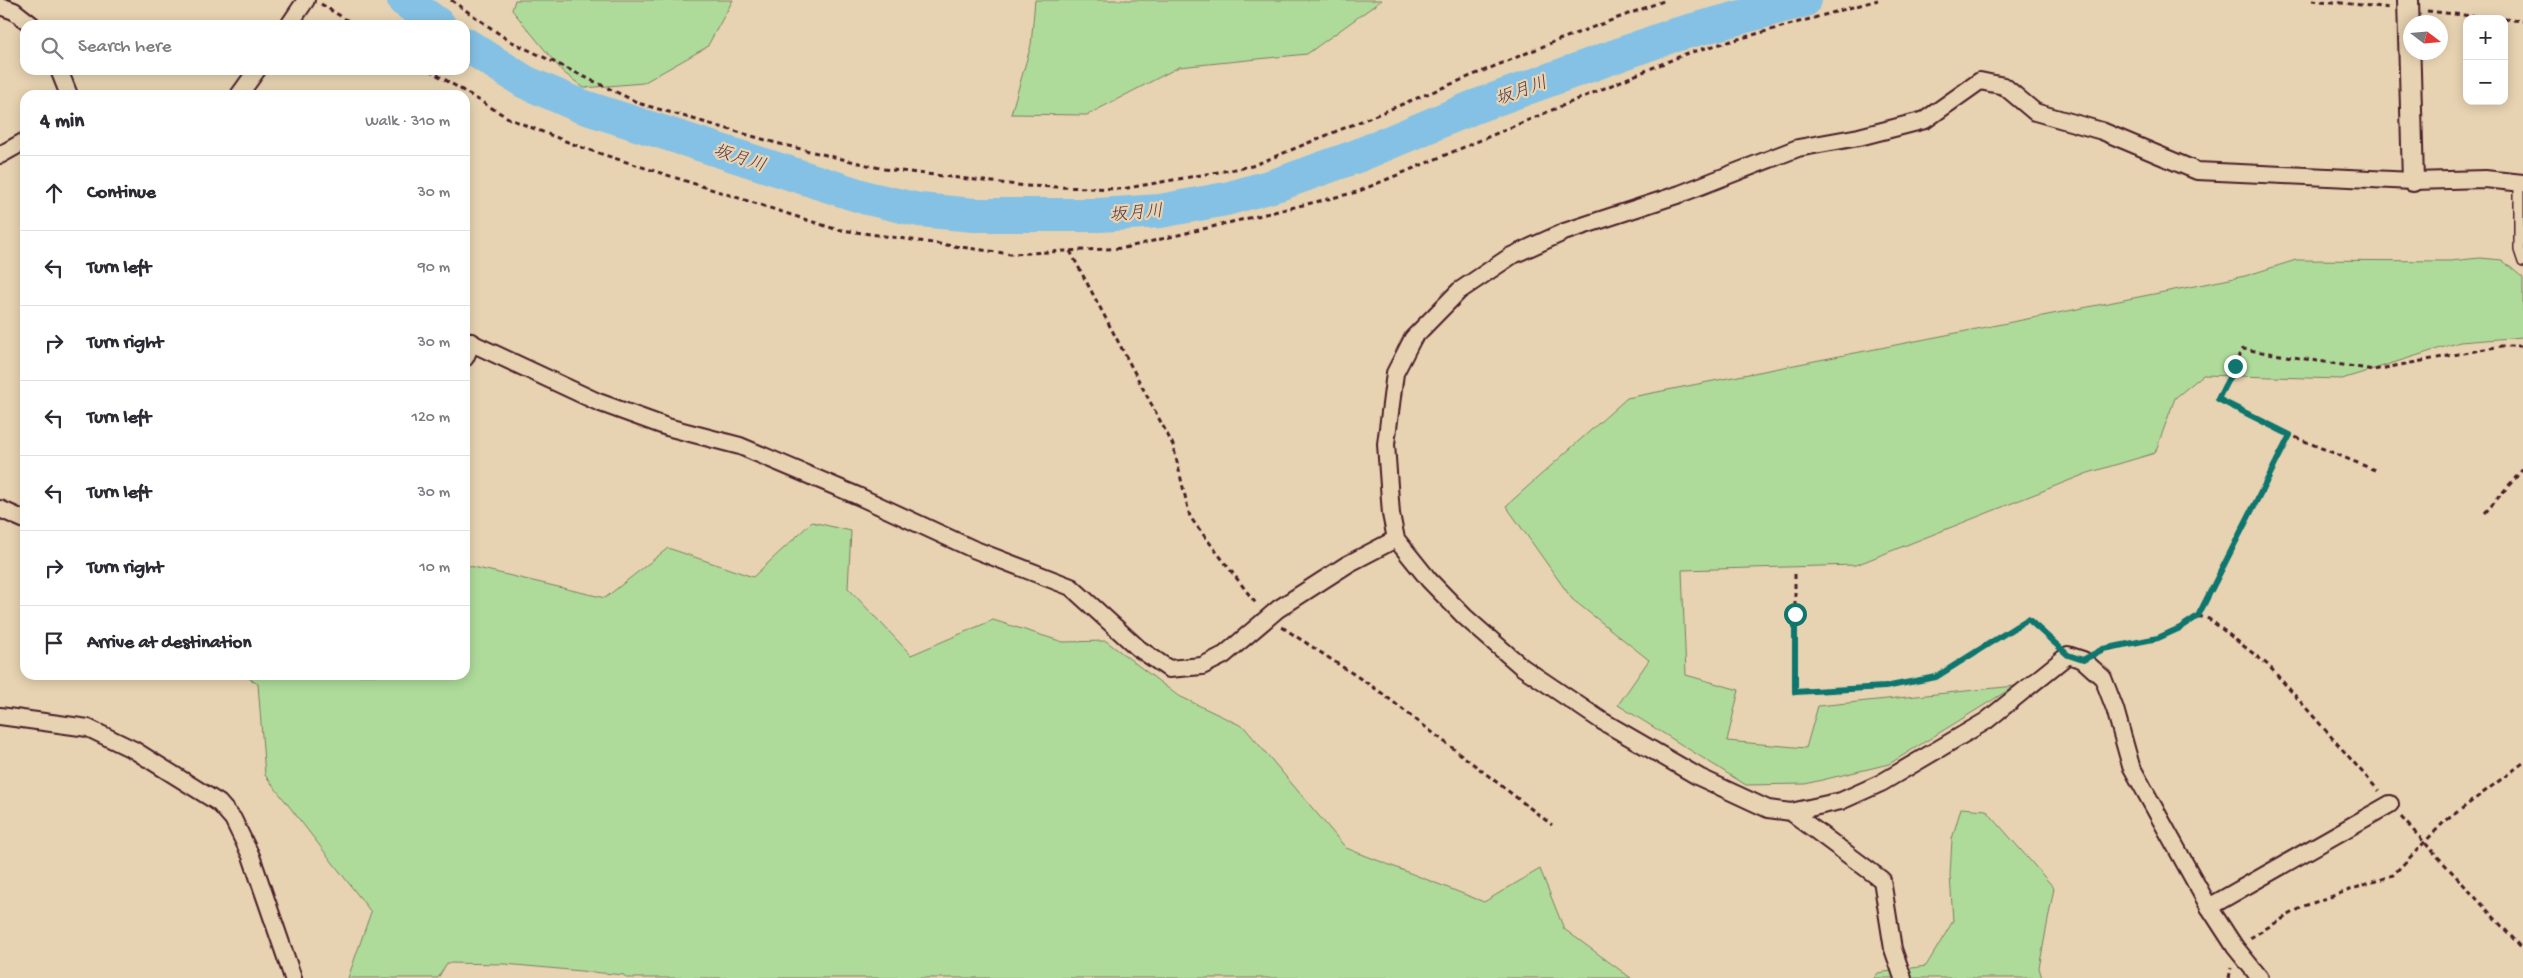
<!DOCTYPE html>
<html lang="en">
<head>
<meta charset="utf-8">
<style>
  :root { --surface:#fff; --page:#f2f2f3; --text:#2b2b33; --muted:#7c7c81; --line:#e1e1e2 }
  body { margin:0; font-family:"Gochi Hand","Klee One",sans-serif; background:var(--page); color:var(--text) }
  .controls { position:absolute; right:15px; top:15px; display:grid; overflow:hidden; border-radius:10px; box-shadow:0 2px 12px #0003 }
  .controls button { width:45px; height:45px; display:grid; place-items:center; padding:0; border:0; border-bottom:1px solid var(--line); background:var(--surface); color:var(--text); font:25px sans-serif }
  .compass { position:absolute; left:2403px; top:15px; width:45px; height:45px; border-radius:50%; background:var(--surface); box-shadow:0 2px 12px #0003; rotate:106deg }
  .stop { position:absolute; width:15px; height:15px; margin:-11px; border:4px solid #0f766e; border-radius:50%; background:#fff }
  .stop.end { background:#0f766e; border-color:#fff; box-shadow:0 1px 5px #0008 }
  .list { margin:0; padding:0; list-style:none }
  h2 { display:flex; justify-content:space-between; align-items:center; height:65px; margin:0; padding:0 20px; font-size:21px }
  h2 small { font-size:16px; font-weight:400; color:var(--muted) }
  .list li { display:grid; grid-template-columns:32px 1fr auto; gap:15px; align-items:center; box-sizing:border-box; height:75px; padding:0 20px; border-top:1px solid var(--line) }
  .list b { display:block; font-size:19px; white-space:nowrap }
  .list em { font-size:16px; font-style:normal; color:var(--muted) }
  .icon { flex:none; width:28px; height:28px; fill:none; stroke:currentColor; stroke-width:2; stroke-linecap:round; stroke-linejoin:round }
  .map { position:relative; flex:none; width:2523px; height:978px; overflow:hidden }
  .search { position:absolute; background:var(--surface); box-shadow:0 2px 12px #0003; left:20px; top:20px; width:450px; height:55px; display:flex; align-items:center; gap:12px; box-sizing:border-box; padding:0 18px; border-radius:15px; color:var(--muted); font-size:19px }
  .panel { position:absolute; background:var(--surface); box-shadow:0 2px 12px #0003; left:20px; top:90px; width:450px; height:590px; border-radius:15px }
  .map>svg:first-child { display:block }
  .green { fill:#aedb9a; stroke:#7c7d62 }
  .lines { fill:none; stroke-linecap:round; stroke-linejoin:round }
  .river { stroke:#85c1e4; stroke-width:34 }
  .service-casing { stroke:#4a1f2b; stroke-width:12 }
  .minor-casing { stroke:#4a1f2b; stroke-width:20 }
  .tertiary-casing { stroke:#4a1f2b; stroke-width:24 }
  .path { stroke:#4a1f2b; stroke-width:3; stroke-dasharray:5 4; stroke-linecap:butt }
  .service { stroke:#e7d3b1; stroke-width:9 }
  .minor { stroke:#e7d3b1; stroke-width:16 }
  .tertiary { stroke:#e7d3b1; stroke-width:20 }
  .route { stroke:#0f766e; stroke-width:6 }
  .labels { text-anchor:middle; stroke-width:4.5; stroke-linejoin:round; paint-order:stroke }
  .water-label { font-size:18px; font-style:italic; fill:#533747; stroke:#e7d3b1 }
</style>
</head>
<body>
<div class="map">
<svg width="2523" height="978" viewBox="0 0 2523 978">
  <rect width="100%" height="100%" fill="#e7d3b1"/>
  <filter id="ink" filterUnits="userSpaceOnUse"><feTurbulence type="fractalNoise" baseFrequency=".02" numOctaves="2"/><feDisplacementMap in="SourceGraphic" scale="10" xChannelSelector="R" yChannelSelector="G"/><feConvolveMatrix kernelMatrix="1 2 1 2 8 2 1 2 1" color-interpolation-filters="sRGB"/></filter>
  <g filter="url(#ink)">
    <g class="green">
      <polygon points="515,0 733,0 707,47 643,83 584,88 563,72 512,10"/>
      <polygon points="1035,0 1382,0 1307,54 1179,67 1087,115 1011,114 1031,45"/>
      <polygon points="2480,258 2502,260 2523,278 2523,337 2460,342 2342,379 2203,375 2175,398 2155,453 2088,473 1856,565 1682,570 1686,675 1739,690 1727,741 1806,748 1818,706 2015,686 1889,764 1805,784 1746,785 1618,705 1649,660 1572,599 1506,506 1627,398 2245,276 2296,260 2450,261"/>
      <polygon points="812,522 851,531 848,588 911,655 993,620 1063,642 1106,641 1177,695 1244,727 1346,848 1484,902 1540,869 1564,929 1631,978 626,978 624,975 505,964 447,963 438,978 348,978 371,912 265,775 258,684 244,675 465,675 465,565 605,598 668,548 753,577"/>
      <polygon points="1961,808 1986,810 2054,888 2039,968 2042,978 1874,978 1878,973 1926,966 1953,921 1950,875 1952,839"/>
    </g>
    <g class="lines">
      <g class="river">
        <polyline points="404,0 439,25"/>
        <polyline points="465,44 525,82 578,105 867,198 919,210 974,215 1099,215 1160,211 1226,199 1279,184 1357,156 1474,107 1671,36 1805,0"/>
      </g>
      <defs>
        <polyline id="service" points="2519,183 2519,250 2523,262"/>
        <g id="minor">
          <polyline points="0,6 14,11 32,25"/>
          <polyline points="289,25 306,0"/>
          <polyline points="59,70 69,95"/>
          <polyline points="239,95 257,70"/>
          <polyline points="0,155 25,141"/>
          <polyline points="465,340 598,402 667,427 740,446 858,496 973,549 1071,587 1138,648 1169,669 1202,666 1224,655 1278,609 1348,564 1396,539"/>
          <polyline points="465,358 472,342"/>
          <polyline points="0,509 25,520"/>
          <polyline points="0,716 88,728 134,750 219,803 233,819 251,856 293,978"/>
          <polyline points="1791,812 1882,880 1893,949 1903,978"/>
          <polyline points="2209,907 2390,804"/>
          <polyline points="2260,978 2235,947 2209,907 2131,766 2115,709 2103,678 2083,660 2068,655 1986,721 1881,783 1841,801 1791,812 1768,809 1699,777 1602,721 1522,667 1465,617 1429,580 1396,539 1391,514 1386,444 1395,373 1413,338 1459,291 1511,256 1564,232 1680,194 1798,148 1859,137 1925,120 1980,81 2004,86 2035,112 2102,131 2197,171 2413,181 2485,179 2523,183"/>
        </g>
        <polyline id="tertiary" points="2408,0 2413,181"/>
      </defs>
      <use href="#service" class="service-casing"/>
      <use href="#minor" class="minor-casing"/>
      <use href="#tertiary" class="tertiary-casing"/>
      <g class="path">
        <polyline points="451,0 508,40 641,104 776,143 884,169 1026,186 1122,189 1252,166 1556,41 1666,0"/>
        <polyline points="2312,0 2391,8"/>
        <polyline points="321,4 355,25"/>
        <polyline points="2427,11 2498,19"/>
        <polyline points="2504,19 2523,21"/>
        <polyline points="429,70 510,119 583,148 835,229 1010,254 1124,248 1357,192 1688,53 1878,0"/>
        <polyline points="1070,251 1173,445 1190,517 1257,605"/>
        <polyline points="2290,435 2218,399 2243,349 2374,370 2501,346 2523,346"/>
        <polyline points="2485,513 2523,469"/>
        <polyline points="1795,574 1795,692 1885,687 1936,677 2028,619 2056,644"/>
        <polyline points="2198,616 2209,619 2268,665 2379,791"/>
        <polyline points="1282,627 1379,691 1552,825"/>
        <polyline points="2099,651 2157,638 2180,628 2198,616 2290,435 2377,471"/>
        <polyline points="2401,817 2523,949"/>
        <polyline points="2250,938 2304,906 2393,875 2444,822 2523,763"/>
        <polyline points="2229,978 2231,968"/>
      </g>
      <use href="#service" class="service"/>
      <use href="#minor" class="minor"/>
      <use href="#tertiary" class="tertiary"/>
    </g>
  </g>
  <g class="lines" filter="url(#ink)">
    <polyline class="route" points="1795,614 1795,692 1885,687 1936,677 2028,619 2068,655 2083,660 2103,649 2158,638 2180,628 2198,616 2290,435 2218,399 2235,366"/>
  </g>
  <g class="labels">
    <g class="water-label">
      <text transform="translate(1521 90) rotate(-20)" y="6">坂月川</text>
      <text transform="translate(740 157) rotate(18)" y="6">坂月川</text>
      <text transform="translate(1136 212) rotate(-5)" y="6">坂月川</text>
    </g>
  </g>
</svg>
<div class="controls">
<button>+</button>
<button>−</button>
</div>
<svg class="compass" viewBox="-18 -18 36 36"><path d="M0-13l5 13h-10z" fill="#e53935"/><path d="M0 13l5-13h-10z" fill="#7c7c81"/></svg>
<div class="stop" style="left:1795px;top:614px"></div>
<div class="stop end" style="left:2235px;top:366px"></div>
<div class="search"><svg class="icon" aria-label="search" viewBox="0 0 24 24"><circle cx="10" cy="10" r="6"/><path d="M15 15l6 6"/></svg>Search here</div>
<section class="panel">
<h2>4 min<small>Walk · 310 m</small></h2>
<ul class="list">
<li><svg class="icon" aria-label="ahead" viewBox="0 0 24 24"><path d="M12 20V5M6 11l6-6 6 6"/></svg><div><b>Continue</b></div><em>30 m</em></li>
<li><svg class="icon" aria-label="left" viewBox="0 0 24 24"><path d="M17 20v-9H6M10 6l-5 5 5 5"/></svg><div><b>Turn left</b></div><em>90 m</em></li>
<li><svg class="icon" aria-label="right" viewBox="0 0 24 24"><path d="M7 20v-9h11M14 6l5 5-5 5"/></svg><div><b>Turn right</b></div><em>30 m</em></li>
<li><svg class="icon" aria-label="left" viewBox="0 0 24 24"><path d="M17 20v-9H6M10 6l-5 5 5 5"/></svg><div><b>Turn left</b></div><em>120 m</em></li>
<li><svg class="icon" aria-label="left" viewBox="0 0 24 24"><path d="M17 20v-9H6M10 6l-5 5 5 5"/></svg><div><b>Turn left</b></div><em>30 m</em></li>
<li><svg class="icon" aria-label="right" viewBox="0 0 24 24"><path d="M7 20v-9h11M14 6l5 5-5 5"/></svg><div><b>Turn right</b></div><em>10 m</em></li>
<li><svg class="icon" aria-label="arrive" viewBox="0 0 24 24"><path d="M6 21V4h12l-3 4 3 4H6"/></svg><div><b>Arrive at destination</b></div></li>
</ul>
</section>
</div>
</body>
</html>
